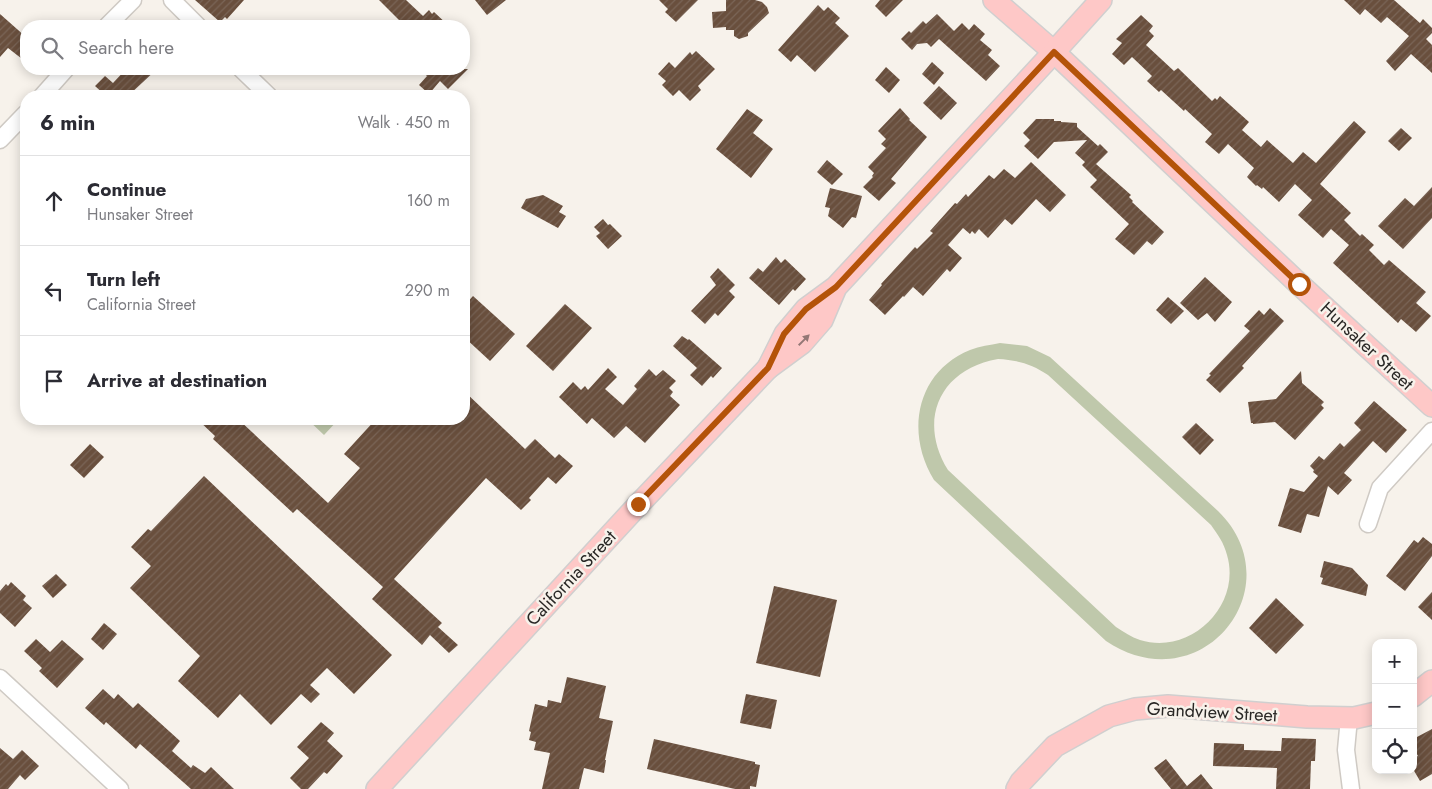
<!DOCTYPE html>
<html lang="en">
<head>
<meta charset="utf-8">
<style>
  :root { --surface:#fff; --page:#f2f2f3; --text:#2b2b33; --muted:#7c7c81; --line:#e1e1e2 }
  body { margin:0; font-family:Jost,sans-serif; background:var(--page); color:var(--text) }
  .controls { position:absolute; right:15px; bottom:15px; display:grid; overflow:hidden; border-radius:10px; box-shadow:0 2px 12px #0003 }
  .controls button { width:45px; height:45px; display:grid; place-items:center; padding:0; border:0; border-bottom:1px solid var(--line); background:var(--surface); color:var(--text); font:25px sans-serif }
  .stop { position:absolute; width:15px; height:15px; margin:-11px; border:4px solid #b45309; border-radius:50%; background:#fff }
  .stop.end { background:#b45309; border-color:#fff; box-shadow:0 1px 5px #0008 }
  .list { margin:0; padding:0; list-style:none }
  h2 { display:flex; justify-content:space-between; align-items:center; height:65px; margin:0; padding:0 20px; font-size:21px }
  h2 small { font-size:16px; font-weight:400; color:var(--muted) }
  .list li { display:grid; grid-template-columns:32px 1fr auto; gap:15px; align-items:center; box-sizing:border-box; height:90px; padding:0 20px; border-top:1px solid var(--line) }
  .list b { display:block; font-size:19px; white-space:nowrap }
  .list p { margin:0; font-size:16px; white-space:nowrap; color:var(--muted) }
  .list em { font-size:16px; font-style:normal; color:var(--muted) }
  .icon { flex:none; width:28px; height:28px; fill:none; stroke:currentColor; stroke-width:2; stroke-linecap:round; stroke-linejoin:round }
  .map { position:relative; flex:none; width:1432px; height:789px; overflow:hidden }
  .search { position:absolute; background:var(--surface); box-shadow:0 2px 12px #0003; left:20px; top:20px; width:450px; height:55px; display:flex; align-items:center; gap:12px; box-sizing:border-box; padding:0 18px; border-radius:20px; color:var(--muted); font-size:19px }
  .panel { position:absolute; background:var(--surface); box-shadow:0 2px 12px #0003; left:20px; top:90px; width:450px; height:335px; border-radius:20px }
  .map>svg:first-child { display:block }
  .pitch { fill:#bfc8ab; fill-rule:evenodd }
  .building { fill:url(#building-hatch) }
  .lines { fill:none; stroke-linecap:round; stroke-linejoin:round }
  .minor-casing { stroke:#cfcac4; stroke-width:19 }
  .major-casing { stroke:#d0cfcf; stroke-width:24 }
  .minor { stroke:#fff; stroke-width:16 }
  .major { stroke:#fec8c7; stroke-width:21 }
  .oneway { fill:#947876 }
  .route { stroke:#b45309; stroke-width:6 }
  .labels { text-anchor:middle; stroke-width:5; stroke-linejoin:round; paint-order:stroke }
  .street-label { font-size:18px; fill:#292725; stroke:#f7f2eb }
</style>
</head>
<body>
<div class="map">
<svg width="1432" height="789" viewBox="0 0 1432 789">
  <defs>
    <pattern id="building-hatch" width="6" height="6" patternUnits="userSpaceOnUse" patternTransform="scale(1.25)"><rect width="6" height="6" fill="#694f3d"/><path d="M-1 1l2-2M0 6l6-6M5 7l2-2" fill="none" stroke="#7a6557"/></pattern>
  </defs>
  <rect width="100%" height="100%" fill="#f7f2eb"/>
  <g class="pitch">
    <path d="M1000 343 1027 346 1050 357 1218 511C1295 586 1202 705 1106 641L934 480C905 433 916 372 970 350 980 346 990 345 1000 343ZM998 359C1017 360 1032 364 1048 375L1211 525C1218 535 1224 543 1227 555 1242 606 1190 656 1140 640 1131 637 1124 632 1116 627L948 470C917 420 940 369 998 359Z"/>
    <polygon points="307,419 339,419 324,435"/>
  </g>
  <g class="building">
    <polygon points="195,0 244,0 227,19 225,17 220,22"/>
    <polygon points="379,0 406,0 423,16 429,10 432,14 434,12 449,26 393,26 399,20"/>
    <polygon points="475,0 506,0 487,15"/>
    <polygon points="659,0 698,0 676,22 665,12 668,9"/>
    <polygon points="726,0 755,0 762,2 767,7 769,13 748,33 748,36 739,39 734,36 734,30 726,30 726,27 713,28 712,12 726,11"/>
    <polygon points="880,0 903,0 886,17 875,6"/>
    <polygon points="1344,0 1394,0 1420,23 1423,19 1432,28 1432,33 1426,39 1432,45 1432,73 1411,54 1395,71 1386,61 1409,36 1387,17 1381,23 1365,9 1360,15"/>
    <polygon points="818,5 824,11 828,7 840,18 835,23 849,36 815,72 797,55 791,62 778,50"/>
    <polygon points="0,14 26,37 26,62 8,48 0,57"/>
    <polygon points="937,14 954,31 962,23 969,30 974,24 985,34 980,40 992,50 988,55 1000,66 986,81 939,39 931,47 927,43 917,44 912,50 901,39 909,31 911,33 923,21 926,24"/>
    <polygon points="1141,15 1153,26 1149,31 1154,36 1146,45 1174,71 1178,68 1212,101 1215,98 1217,100 1220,96 1249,122 1242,130 1261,147 1267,140 1293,163 1303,152 1316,163 1354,121 1366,132 1320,184 1351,213 1344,220 1360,236 1362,234 1374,245 1369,250 1384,265 1389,260 1426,292 1416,303 1431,316 1416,332 1401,319 1398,323 1333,263 1349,245 1331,229 1323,238 1298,215 1312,200 1295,184 1279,202 1263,187 1262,189 1257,185 1256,186 1247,177 1254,168 1228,144 1219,154 1205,142 1212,134 1185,109 1184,111 1161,90 1159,92 1147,81 1152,76 1132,57 1124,65 1112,54 1122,43 1116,39"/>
    <polygon points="696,51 715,69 698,86 701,90 690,101 679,90 673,96 662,85 666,81 658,74 669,62 675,68 690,52 692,55"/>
    <polygon points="932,62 944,73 934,85 922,74"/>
    <polygon points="886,67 900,80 889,93 875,80"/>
    <polygon points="126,69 157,69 128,96 106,96 95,86 105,76 113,83"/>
    <polygon points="420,69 468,69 448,89 440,81 429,94 419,85 427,76"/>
    <polygon points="939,86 957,103 941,120 923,103"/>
    <polygon points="900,108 910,119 909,120 927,137 891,179 896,183 879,201 863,187 873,177 872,176 874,173 868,167 886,148 881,144 886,139 878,131"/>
    <polygon points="747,109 763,120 753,133 773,149 751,178 716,149"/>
    <polygon points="1036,119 1054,119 1054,121 1061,121 1061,122 1077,123 1077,127 1098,146 1100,144 1108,152 1096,164 1131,195 1129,197 1133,201 1132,202 1164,232 1152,245 1147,241 1134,255 1115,239 1129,224 1090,187 1097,180 1082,165 1085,162 1075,153 1087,140 1054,142 1038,159 1024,146 1030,140 1023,133"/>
    <polygon points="1401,128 1412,138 1399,151 1388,141"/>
    <polygon points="827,160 843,174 832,185 817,172"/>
    <polygon points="1031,162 1066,195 1050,212 1036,199 1012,225 1005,219 988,238 979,229 975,234 972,231 970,234 963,228 948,245 962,258 950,272 947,269 923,296 913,287 904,297 903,296 885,315 869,300 882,285 881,284 915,247 917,249 933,233 930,231 955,203 957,204 966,194 968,197 989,175 994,179 1004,169 1015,178"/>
    <polygon points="1432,187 1432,218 1403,249 1378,226 1405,198 1414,206"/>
    <polygon points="830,188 862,196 856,218 852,217 843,228 828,216 830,208 825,207"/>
    <polygon points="543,195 563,206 559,212 566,216 558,228 521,208 526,199"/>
    <polygon points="603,219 608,225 610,224 622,236 608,249 596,236 600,233 594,227"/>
    <polygon points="776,257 781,263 785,259 806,279 795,291 793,289 779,305 749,278 758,268 763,272"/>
    <polygon points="718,268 735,285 729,291 735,297 718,316 715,313 705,324 691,311 716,285 710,277"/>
    <polygon points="1205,277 1232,302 1215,322 1207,313 1198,320 1180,303"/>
    <polygon points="473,296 515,334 490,361 464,337 464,306"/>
    <polygon points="1168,297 1184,311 1171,324 1156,310"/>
    <polygon points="565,304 592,328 553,371 526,346"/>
    <polygon points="1270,308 1284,321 1242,366 1244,368 1220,393 1206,380 1211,375 1209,374 1250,331 1244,326 1259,310 1264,315"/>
    <polygon points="682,336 688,340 689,339 722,368 713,378 711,376 702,386 690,375 697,368 673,346"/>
    <polygon points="608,368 617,377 605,389 623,405 637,389 634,386 649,369 656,376 663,370 676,381 669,388 673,392 670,396 680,405 645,443 626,426 614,438 592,418 587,424 559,397 573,382 581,390 585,386 588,390"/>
    <polygon points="1301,371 1302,383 1324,402 1321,405 1324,408 1295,440 1275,422 1253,424 1253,423 1251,423 1248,402 1276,399"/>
    <polygon points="464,391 525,449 535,439 555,458 559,454 573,466 556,484 548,477 529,498 531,500 521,510 486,478 394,579 442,623 438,627 458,645 449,653 430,635 422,645 372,599 383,587 297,509 293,513 213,439 215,436 197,419 238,419 328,503 360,468 344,454 376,419 464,419"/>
    <polygon points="1374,401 1407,430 1386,453 1373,441 1344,473 1352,480 1338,495 1328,486 1319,517 1307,514 1301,533 1278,526 1290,488 1304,492 1318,476 1313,472 1314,470 1310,466 1319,456 1324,460 1340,443 1344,447 1361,430 1354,423"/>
    <polygon points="1196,423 1214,440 1200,455 1182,437"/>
    <polygon points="90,444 104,457 84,478 70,465"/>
    <polygon points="204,476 392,655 354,694 327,668 310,685 320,694 311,703 301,694 271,725 240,694 218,718 178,681 200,656 130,588 151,566 131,547 148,529 151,531"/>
    <polygon points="1423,537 1432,544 1432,556 1405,591 1386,576 1414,540 1418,543"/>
    <polygon points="1324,561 1352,568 1368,585 1366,596 1321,584 1323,578 1320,577"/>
    <polygon points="56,574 67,585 53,598 42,586"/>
    <polygon points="11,582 26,596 23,600 32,608 15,627 0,613 0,591 6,584 8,586"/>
    <polygon points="774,586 837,600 820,677 756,663"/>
    <polygon points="1432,592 1432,620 1418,607"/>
    <polygon points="1276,598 1304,625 1276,654 1249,628"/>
    <polygon points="104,623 117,634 103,650 91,639"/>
    <polygon points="36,639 50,652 62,640 84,659 57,688 39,671 42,668 24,651"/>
    <polygon points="567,677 606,686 599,718 613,721 605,760 606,760 604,773 584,768 579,789 542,789 550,753 534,750 536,742 529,740 531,732 529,731 535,704 547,707 548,700 561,703"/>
    <polygon points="103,689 114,699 118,694 133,708 138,703 180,741 172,751 191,768 193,765 205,773 211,767 234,789 191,789 140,744 136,749 106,722 104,725 85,708"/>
    <polygon points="746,694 777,700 771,729 740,723"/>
    <polygon points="321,722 334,733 327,741 343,756 327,774 324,772 308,789 301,789 290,778 309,758 297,747"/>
    <polygon points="1432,729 1432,774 1420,781 1413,769 1413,758 1418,756 1413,747 1413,743 1416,742 1417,737"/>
    <polygon points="1282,738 1316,739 1315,761 1311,761 1310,789 1276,789 1277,768 1213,766 1214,743 1244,744 1244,750 1281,751"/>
    <polygon points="654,739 755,762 755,764 760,765 756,787 750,786 750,789 735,789 647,769"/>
    <polygon points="0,748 13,759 22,750 39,766 25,780 20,775 8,789 0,789"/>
    <polygon points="1166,759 1187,786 1201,774 1213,789 1171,789 1154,768"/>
  </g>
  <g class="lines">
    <defs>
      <g id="minor">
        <polyline points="172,0 198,26"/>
        <polyline points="107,26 133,0"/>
        <polyline points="241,69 269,96"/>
        <polyline points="42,96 66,69"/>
        <polyline points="0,140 26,113"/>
        <polyline points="1368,524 1380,488 1432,431"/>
        <polyline points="0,678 120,789"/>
        <polyline points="1349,718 1346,750 1351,789"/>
      </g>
      <g id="major">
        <polyline points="994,0 1054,52 1299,284 1432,406"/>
        <polyline points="836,287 822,320 802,343 768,368 785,334 806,309 836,287 1054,52 1101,0"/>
        <polyline points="1413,696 1432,681"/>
        <polyline points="377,789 639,504 768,368"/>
        <polyline points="1017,789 1021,782 1055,746 1109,716 1135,709 1168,706 1307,717 1354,718 1376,713"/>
      </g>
    </defs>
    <use href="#minor" class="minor-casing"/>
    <use href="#major" class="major-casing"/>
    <use href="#minor" class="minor"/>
    <use href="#major" class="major"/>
  </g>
  <defs><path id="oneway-solid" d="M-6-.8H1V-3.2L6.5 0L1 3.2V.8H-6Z" transform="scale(1.25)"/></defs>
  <use class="oneway" href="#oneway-solid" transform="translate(804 340) rotate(-45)"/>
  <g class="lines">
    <polyline class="route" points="638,504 768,368 784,334 806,309 836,287 1054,52 1299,284"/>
  </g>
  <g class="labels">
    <g class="street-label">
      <text transform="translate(1367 346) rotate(43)" y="6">Hunsaker Street</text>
      <text transform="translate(571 578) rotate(-47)" y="6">California Street</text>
      <text transform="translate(1212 712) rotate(3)" y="6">Grandview Street</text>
    </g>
  </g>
</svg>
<div class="controls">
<button>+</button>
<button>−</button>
<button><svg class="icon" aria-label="locate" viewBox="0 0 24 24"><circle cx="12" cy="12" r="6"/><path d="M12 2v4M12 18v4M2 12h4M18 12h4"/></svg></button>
</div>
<div class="stop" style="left:1299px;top:284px"></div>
<div class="stop end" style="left:638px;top:504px"></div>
<div class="search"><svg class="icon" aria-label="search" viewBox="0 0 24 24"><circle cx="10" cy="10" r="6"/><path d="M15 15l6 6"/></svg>Search here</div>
<section class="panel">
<h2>6 min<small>Walk · 450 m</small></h2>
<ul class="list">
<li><svg class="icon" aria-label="ahead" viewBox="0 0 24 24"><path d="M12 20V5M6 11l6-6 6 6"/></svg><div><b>Continue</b><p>Hunsaker Street</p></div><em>160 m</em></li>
<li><svg class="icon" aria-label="left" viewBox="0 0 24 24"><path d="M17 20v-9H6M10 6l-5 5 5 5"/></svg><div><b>Turn left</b><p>California Street</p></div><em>290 m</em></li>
<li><svg class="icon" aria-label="arrive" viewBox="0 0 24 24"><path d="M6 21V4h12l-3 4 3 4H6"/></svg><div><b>Arrive at destination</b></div></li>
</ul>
</section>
</div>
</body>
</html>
